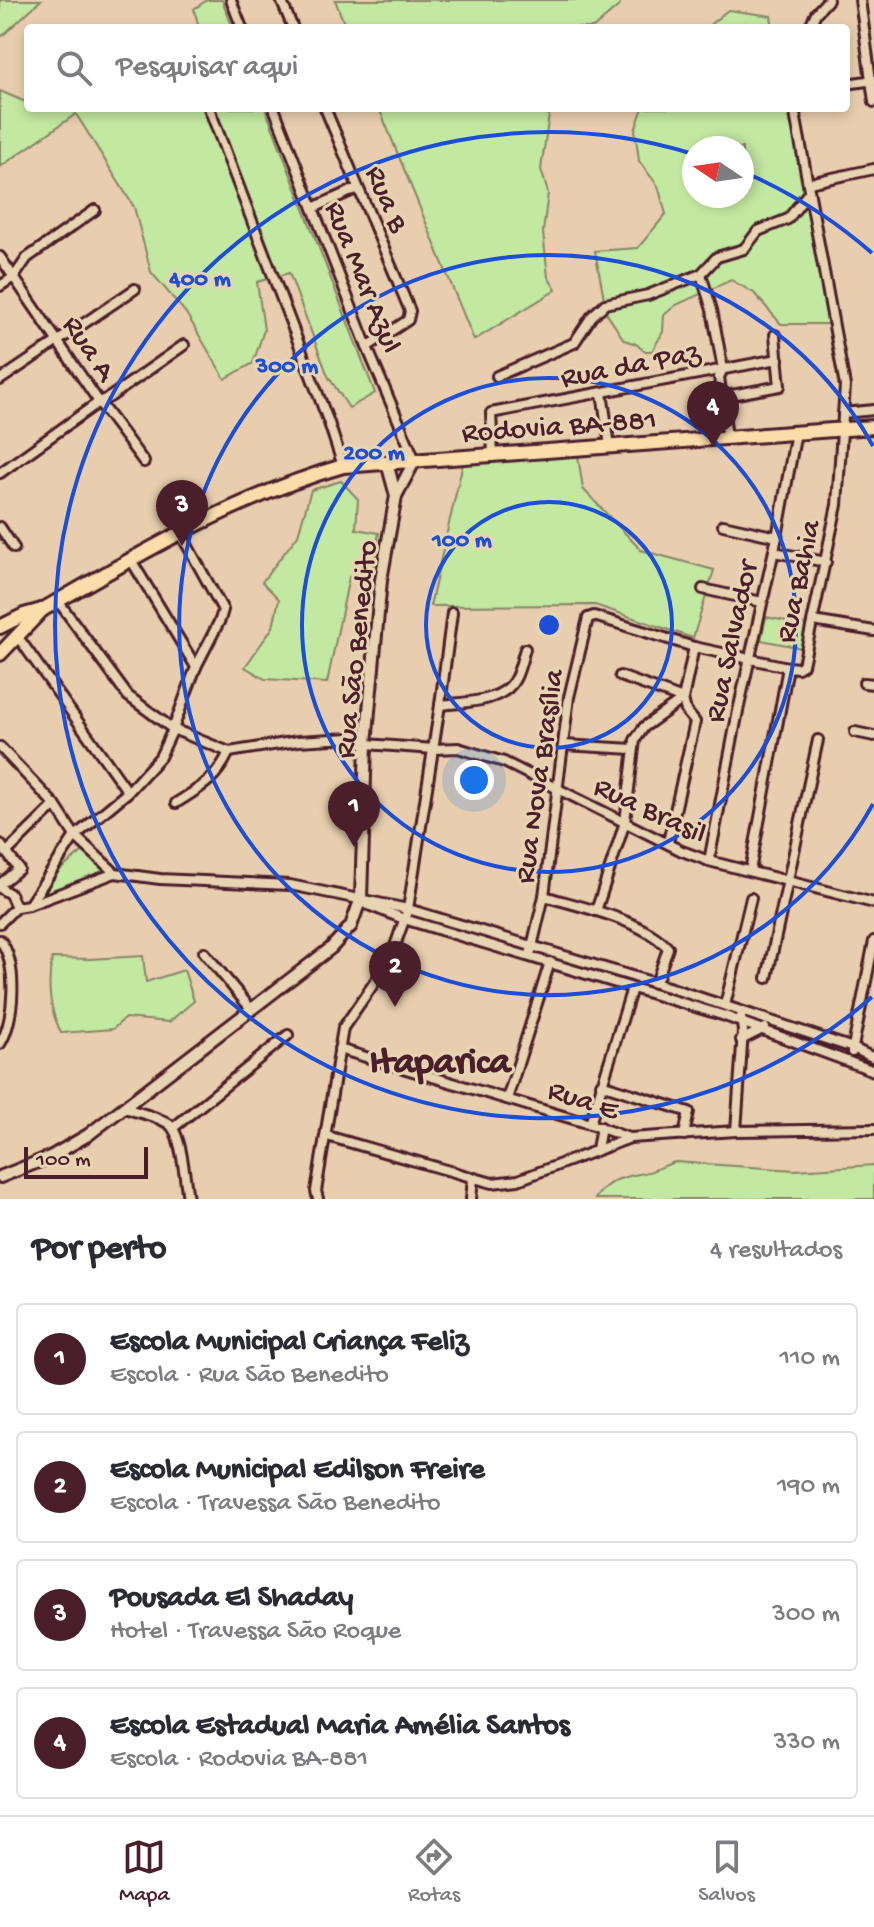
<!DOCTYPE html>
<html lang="pt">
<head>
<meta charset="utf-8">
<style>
  :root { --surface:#fff; --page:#f7f7f7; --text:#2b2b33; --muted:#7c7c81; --line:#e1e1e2; --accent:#4a1f2b }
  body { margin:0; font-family:"Gochi Hand",sans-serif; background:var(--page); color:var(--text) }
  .compass { position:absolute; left:682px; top:136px; width:72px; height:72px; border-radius:50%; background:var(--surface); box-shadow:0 4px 12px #0003; rotate:283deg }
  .scale { position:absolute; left:24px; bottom:20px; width:124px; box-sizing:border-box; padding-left:8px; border:4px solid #4a1f2b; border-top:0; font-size:22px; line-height:28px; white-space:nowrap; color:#4a1f2b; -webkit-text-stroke:6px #e8d4b2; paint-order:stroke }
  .you { position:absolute; left:474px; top:780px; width:28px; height:28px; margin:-20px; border:6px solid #fff; border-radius:50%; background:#1a73e8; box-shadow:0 0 0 12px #1a73e833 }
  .badge { display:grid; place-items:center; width:52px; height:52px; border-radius:50%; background:var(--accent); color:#fff; font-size:26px; font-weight:700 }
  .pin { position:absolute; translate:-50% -66px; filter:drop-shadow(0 2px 4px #0008) }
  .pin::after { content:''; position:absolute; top:42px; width:28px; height:24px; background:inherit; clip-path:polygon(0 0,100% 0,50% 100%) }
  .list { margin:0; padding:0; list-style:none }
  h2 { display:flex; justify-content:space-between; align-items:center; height:104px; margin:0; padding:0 32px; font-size:34px }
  h2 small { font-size:26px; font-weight:400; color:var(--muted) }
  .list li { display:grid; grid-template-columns:52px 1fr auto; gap:24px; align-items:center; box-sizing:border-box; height:112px; margin:0 16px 16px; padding:0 16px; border:2px solid var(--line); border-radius:8px }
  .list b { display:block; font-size:30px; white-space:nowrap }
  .list p { margin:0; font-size:26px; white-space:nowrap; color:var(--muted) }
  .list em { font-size:26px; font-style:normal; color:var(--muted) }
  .icon { flex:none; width:44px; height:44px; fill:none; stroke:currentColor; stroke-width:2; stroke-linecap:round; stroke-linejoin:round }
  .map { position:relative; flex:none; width:874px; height:1199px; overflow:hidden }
  .search { position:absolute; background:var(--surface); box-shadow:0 4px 12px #0003; left:24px; right:24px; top:24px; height:88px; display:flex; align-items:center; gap:20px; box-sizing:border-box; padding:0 28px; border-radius:8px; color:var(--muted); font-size:30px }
  .sheet { height:616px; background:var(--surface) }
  nav { display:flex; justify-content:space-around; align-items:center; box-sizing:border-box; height:112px; border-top:2px solid var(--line); background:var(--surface); font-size:22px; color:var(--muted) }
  nav a { display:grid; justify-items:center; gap:4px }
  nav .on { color:var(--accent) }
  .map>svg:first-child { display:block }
  .green { fill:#c3e8a1; stroke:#868466; stroke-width:2; fill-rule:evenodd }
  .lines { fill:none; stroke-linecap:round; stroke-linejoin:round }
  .minor-casing { stroke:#4a1f2b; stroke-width:14 }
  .tertiary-casing { stroke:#4a1f2b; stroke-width:16 }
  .primary-casing { stroke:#4a1f2b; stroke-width:18 }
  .minor { stroke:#e8d4b2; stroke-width:8 }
  .tertiary { stroke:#e8d4b2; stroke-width:10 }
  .primary { stroke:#fbddab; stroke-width:12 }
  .ring { fill:none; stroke:#1d4ed8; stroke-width:4 }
  .labels { text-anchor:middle; stroke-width:6; stroke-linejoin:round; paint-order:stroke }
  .street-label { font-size:30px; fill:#4a1f2b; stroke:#e8d4b2 }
  .district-label { font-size:38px; font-weight:bold; fill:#4a1f2b; stroke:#e8d4b2 }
  .centre { fill:#1d4ed8; stroke:#e8d4b2; stroke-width:4 }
  .ring-label { font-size:24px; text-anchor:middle; font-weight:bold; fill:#1d4ed8; stroke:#e8d4b2; stroke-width:6; stroke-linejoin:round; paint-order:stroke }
</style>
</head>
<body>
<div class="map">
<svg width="874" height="1199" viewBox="0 0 874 1199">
  <rect width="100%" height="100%" fill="#e8ceae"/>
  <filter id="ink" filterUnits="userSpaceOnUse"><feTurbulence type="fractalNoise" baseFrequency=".0125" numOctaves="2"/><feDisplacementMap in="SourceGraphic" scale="16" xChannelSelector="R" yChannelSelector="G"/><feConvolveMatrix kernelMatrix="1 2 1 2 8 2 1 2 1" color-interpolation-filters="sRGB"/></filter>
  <g filter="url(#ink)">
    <g class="green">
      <polygon points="0,0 41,0 0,38"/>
      <polygon points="207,0 222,0 233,28 199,28 194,9"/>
      <polygon points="335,0 620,0 620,5 593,28 346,28"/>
      <polygon points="728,10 771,16 773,28 706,28"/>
      <polygon points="0,91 28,103 28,108 265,108 375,393 349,408 328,376 289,273 257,282 264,330 253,363 225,379 186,313 151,272 134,207 76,114 0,167"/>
      <polygon points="379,108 550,108 541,169 548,193 543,232 548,277 556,290 474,340"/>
      <path d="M643 108H789L804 176 828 324H781L754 293 731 280 676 305 664 315 663 332 652 351H644L636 344 624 340 607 314 595 251 638 248 666 214 658 186 639 161 635 130ZM694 148H742V196H694Z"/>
      <polygon points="578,456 583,489 641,550 714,570 693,638 595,605 430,606 463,463"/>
      <polygon points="341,481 358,499 356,529 379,533 371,579 349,577 327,683 265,679 245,667 273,627 279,599 262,582 298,535 311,490"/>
      <polygon points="766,617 806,625 802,648 761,640"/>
      <polygon points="86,849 106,872 36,899 49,879"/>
      <path d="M143 956 146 982 184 970 194 1001 169 1022 125 1018 113 1029 61 1033C49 1008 47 985 52 958L90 959Z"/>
      <path d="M675 1162 796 1170 874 1165V1199H595C608 1179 623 1177 644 1173 655 1171 665 1165 675 1162Z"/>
    </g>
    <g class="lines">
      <defs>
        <g id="minor">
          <polyline points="231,0 242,28"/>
          <polyline points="281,0 293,28"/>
          <polyline points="860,0 874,102"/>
          <polyline points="809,28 816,13 828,0"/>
          <polyline points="846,84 874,80"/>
          <polyline points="209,108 329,423 343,466"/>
          <polyline points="274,108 367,347 415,460"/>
          <polyline points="325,108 410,311 408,320 367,347"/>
          <polyline points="809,183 874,169"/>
          <polyline points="313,208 358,188"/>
          <polyline points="0,257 99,402 144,462"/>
          <polyline points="701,274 712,310 723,369 719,377 727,437"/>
          <polyline points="0,286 14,277 27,258 95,210"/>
          <polyline points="497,376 574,343 592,316 605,304 648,295 701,274 717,257 744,249 758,231 788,219 809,192"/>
          <polyline points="0,380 135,289"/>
          <polyline points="602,393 610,446"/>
          <polyline points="721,397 780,386 775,335"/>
          <polyline points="843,413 874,410"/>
          <polyline points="493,455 491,413 778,359"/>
          <polyline points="0,473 99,402 110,397 184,345"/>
          <polyline points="723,525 777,537"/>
          <polyline points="0,527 14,548"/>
          <polyline points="774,552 826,562"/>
          <polyline points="131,560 196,667"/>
          <polyline points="703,589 762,602"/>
          <polyline points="58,601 128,696 173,729 229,752 298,741 367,737"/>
          <polyline points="813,621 874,631"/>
          <polyline points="18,637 128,792"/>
          <polyline points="620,676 683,699 686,711 695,722 668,842"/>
          <polyline points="864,683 874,684"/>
          <path d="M440 705C464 702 503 703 515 679 520 670 522 658 525 649"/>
          <polyline points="855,732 874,736"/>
          <polyline points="366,744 434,749 458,748 504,762 682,851 709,861 874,903"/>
          <polyline points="564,745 633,749"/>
          <polyline points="0,747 55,805 75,836 115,873 160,879 290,885 408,909 668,987 853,1048 874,1058"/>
          <path d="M176 803C201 787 216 780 229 752"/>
          <polyline points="0,844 19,869 0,884"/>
          <polyline points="8,851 55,805"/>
          <polyline points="709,861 738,711 777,537 796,432"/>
          <polyline points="750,871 788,667 798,668 803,665 837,505 845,386 794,108"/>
          <polyline points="0,888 10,894 16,907"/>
          <path d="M544 896C581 907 641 919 668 948L656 983"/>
          <polyline points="358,901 404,919 722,1015 874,1071"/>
          <polyline points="29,905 75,836 128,792 160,757 173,729 196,667 220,620 223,610 180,532"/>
          <polyline points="596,911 625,822 635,740 644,727 683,699 694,647"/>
          <polyline points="0,923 16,907 29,905 115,873"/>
          <path d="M0 940C18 962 15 1021 0 1044"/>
          <polyline points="204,952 251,1009"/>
          <polyline points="530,955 544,896 569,697 588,618 594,616 694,647 788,667"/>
          <polyline points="767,978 818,740"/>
          <polyline points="725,1005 751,898"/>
          <polyline points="741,1040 765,1028"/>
          <polyline points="339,1049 590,1124 629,1138"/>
          <polyline points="852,1052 874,941"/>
          <polyline points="601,1084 689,1112 684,1135"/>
          <polyline points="507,1099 550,962"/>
          <path d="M125 1108C138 1113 157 1116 169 1124 182 1133 185 1182 188 1199"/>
          <polyline points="590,1124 632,988"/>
          <polyline points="173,1128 288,1035"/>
          <polyline points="736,1131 743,1031 741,1017"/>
          <polyline points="327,1136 492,1183 518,1180 630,1138 736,1131 874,1129"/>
          <polyline points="597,1149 601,1127"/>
          <polyline points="318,1199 316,1191 343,1028 390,960 408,909 440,705 452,613"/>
          <polyline points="471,1199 473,1179"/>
        </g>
        <g id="tertiary">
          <polyline points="387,463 396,496"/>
          <polyline points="0,1177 50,1157 88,1135 331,948 351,926 361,898 366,744 381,580 396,496 415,460"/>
        </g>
        <g id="primary">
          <path d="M0 627 24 615 42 610C138 555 235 497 343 466L874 427"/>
          <polyline points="0,654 42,610"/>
        </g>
      </defs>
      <use href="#minor" class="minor-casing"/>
      <use href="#tertiary" class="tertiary-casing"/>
      <use href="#primary" class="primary-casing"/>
      <use href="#minor" class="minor"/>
      <use href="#tertiary" class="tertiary"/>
      <use href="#primary" class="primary"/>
    </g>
  </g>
  <g class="ring">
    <circle cx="549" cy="625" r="123"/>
    <circle cx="549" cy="625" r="247"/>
    <path d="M873 804A370 370 0 1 1 873 446"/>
    <path d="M872 997A493 493 0 1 1 693 154M746 173A493 493 0 0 1 872 253"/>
  </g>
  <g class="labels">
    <g class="street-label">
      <text transform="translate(389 198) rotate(67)" y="10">Rua B</text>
      <text transform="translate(365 276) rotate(68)" y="10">Rua Mar Azul</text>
      <text transform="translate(91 347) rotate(56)" y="10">Rua A</text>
      <text transform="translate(630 363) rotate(-11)" y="10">Rua da Paz</text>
      <text transform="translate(559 424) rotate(-4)" y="10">Rodovia BA-881</text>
      <text transform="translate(796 581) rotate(-78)" y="10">Rua Bahia</text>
      <text transform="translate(729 641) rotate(-78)" y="10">Rua Salvador</text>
      <text transform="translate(354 649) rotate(-84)" y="10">Rua São Benedito</text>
      <text transform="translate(537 776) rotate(-82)" y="10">Rua Nova Brasília</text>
      <text transform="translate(651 808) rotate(25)" y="10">Rua Brasil</text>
      <text transform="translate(584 1098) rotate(18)" y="10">Rua E</text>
    </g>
    <g class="district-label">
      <text x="440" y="1071">Itaparica</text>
    </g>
  </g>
  <circle cx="549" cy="625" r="12" class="centre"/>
  <g class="ring-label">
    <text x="200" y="285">400 m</text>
    <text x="287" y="372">300 m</text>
    <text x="374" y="459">200 m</text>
    <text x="462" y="546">100 m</text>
  </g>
</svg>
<svg class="compass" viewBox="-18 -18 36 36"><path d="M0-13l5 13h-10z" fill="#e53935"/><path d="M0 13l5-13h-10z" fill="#7c7c81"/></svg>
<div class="scale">100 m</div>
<div class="you"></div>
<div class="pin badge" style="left:354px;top:847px">1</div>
<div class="pin badge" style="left:395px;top:1007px">2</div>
<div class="pin badge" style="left:182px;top:546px">3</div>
<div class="pin badge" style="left:713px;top:447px">4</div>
<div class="search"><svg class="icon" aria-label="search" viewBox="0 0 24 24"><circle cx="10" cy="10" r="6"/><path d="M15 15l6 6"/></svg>Pesquisar aqui</div>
</div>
<section class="sheet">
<h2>Por perto<small>4 resultados</small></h2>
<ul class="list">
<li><span class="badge">1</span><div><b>Escola Municipal Criança Feliz</b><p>Escola · Rua São Benedito</p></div><em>110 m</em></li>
<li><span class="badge">2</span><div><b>Escola Municipal Edilson Freire</b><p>Escola · Travessa São Benedito</p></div><em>190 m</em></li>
<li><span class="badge">3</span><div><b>Pousada El Shaday</b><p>Hotel · Travessa São Roque</p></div><em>300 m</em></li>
<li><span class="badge">4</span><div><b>Escola Estadual Maria Amélia Santos</b><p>Escola · Rodovia BA-881</p></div><em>330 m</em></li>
</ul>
</section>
<nav>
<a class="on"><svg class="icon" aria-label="map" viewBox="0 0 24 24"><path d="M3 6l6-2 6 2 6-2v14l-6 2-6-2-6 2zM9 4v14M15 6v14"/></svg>Mapa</a>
<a><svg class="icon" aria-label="directions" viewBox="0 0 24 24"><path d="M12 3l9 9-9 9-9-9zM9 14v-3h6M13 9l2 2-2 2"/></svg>Rotas</a>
<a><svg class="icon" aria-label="saved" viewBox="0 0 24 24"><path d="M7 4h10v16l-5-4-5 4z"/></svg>Salvos</a>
</nav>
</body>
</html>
